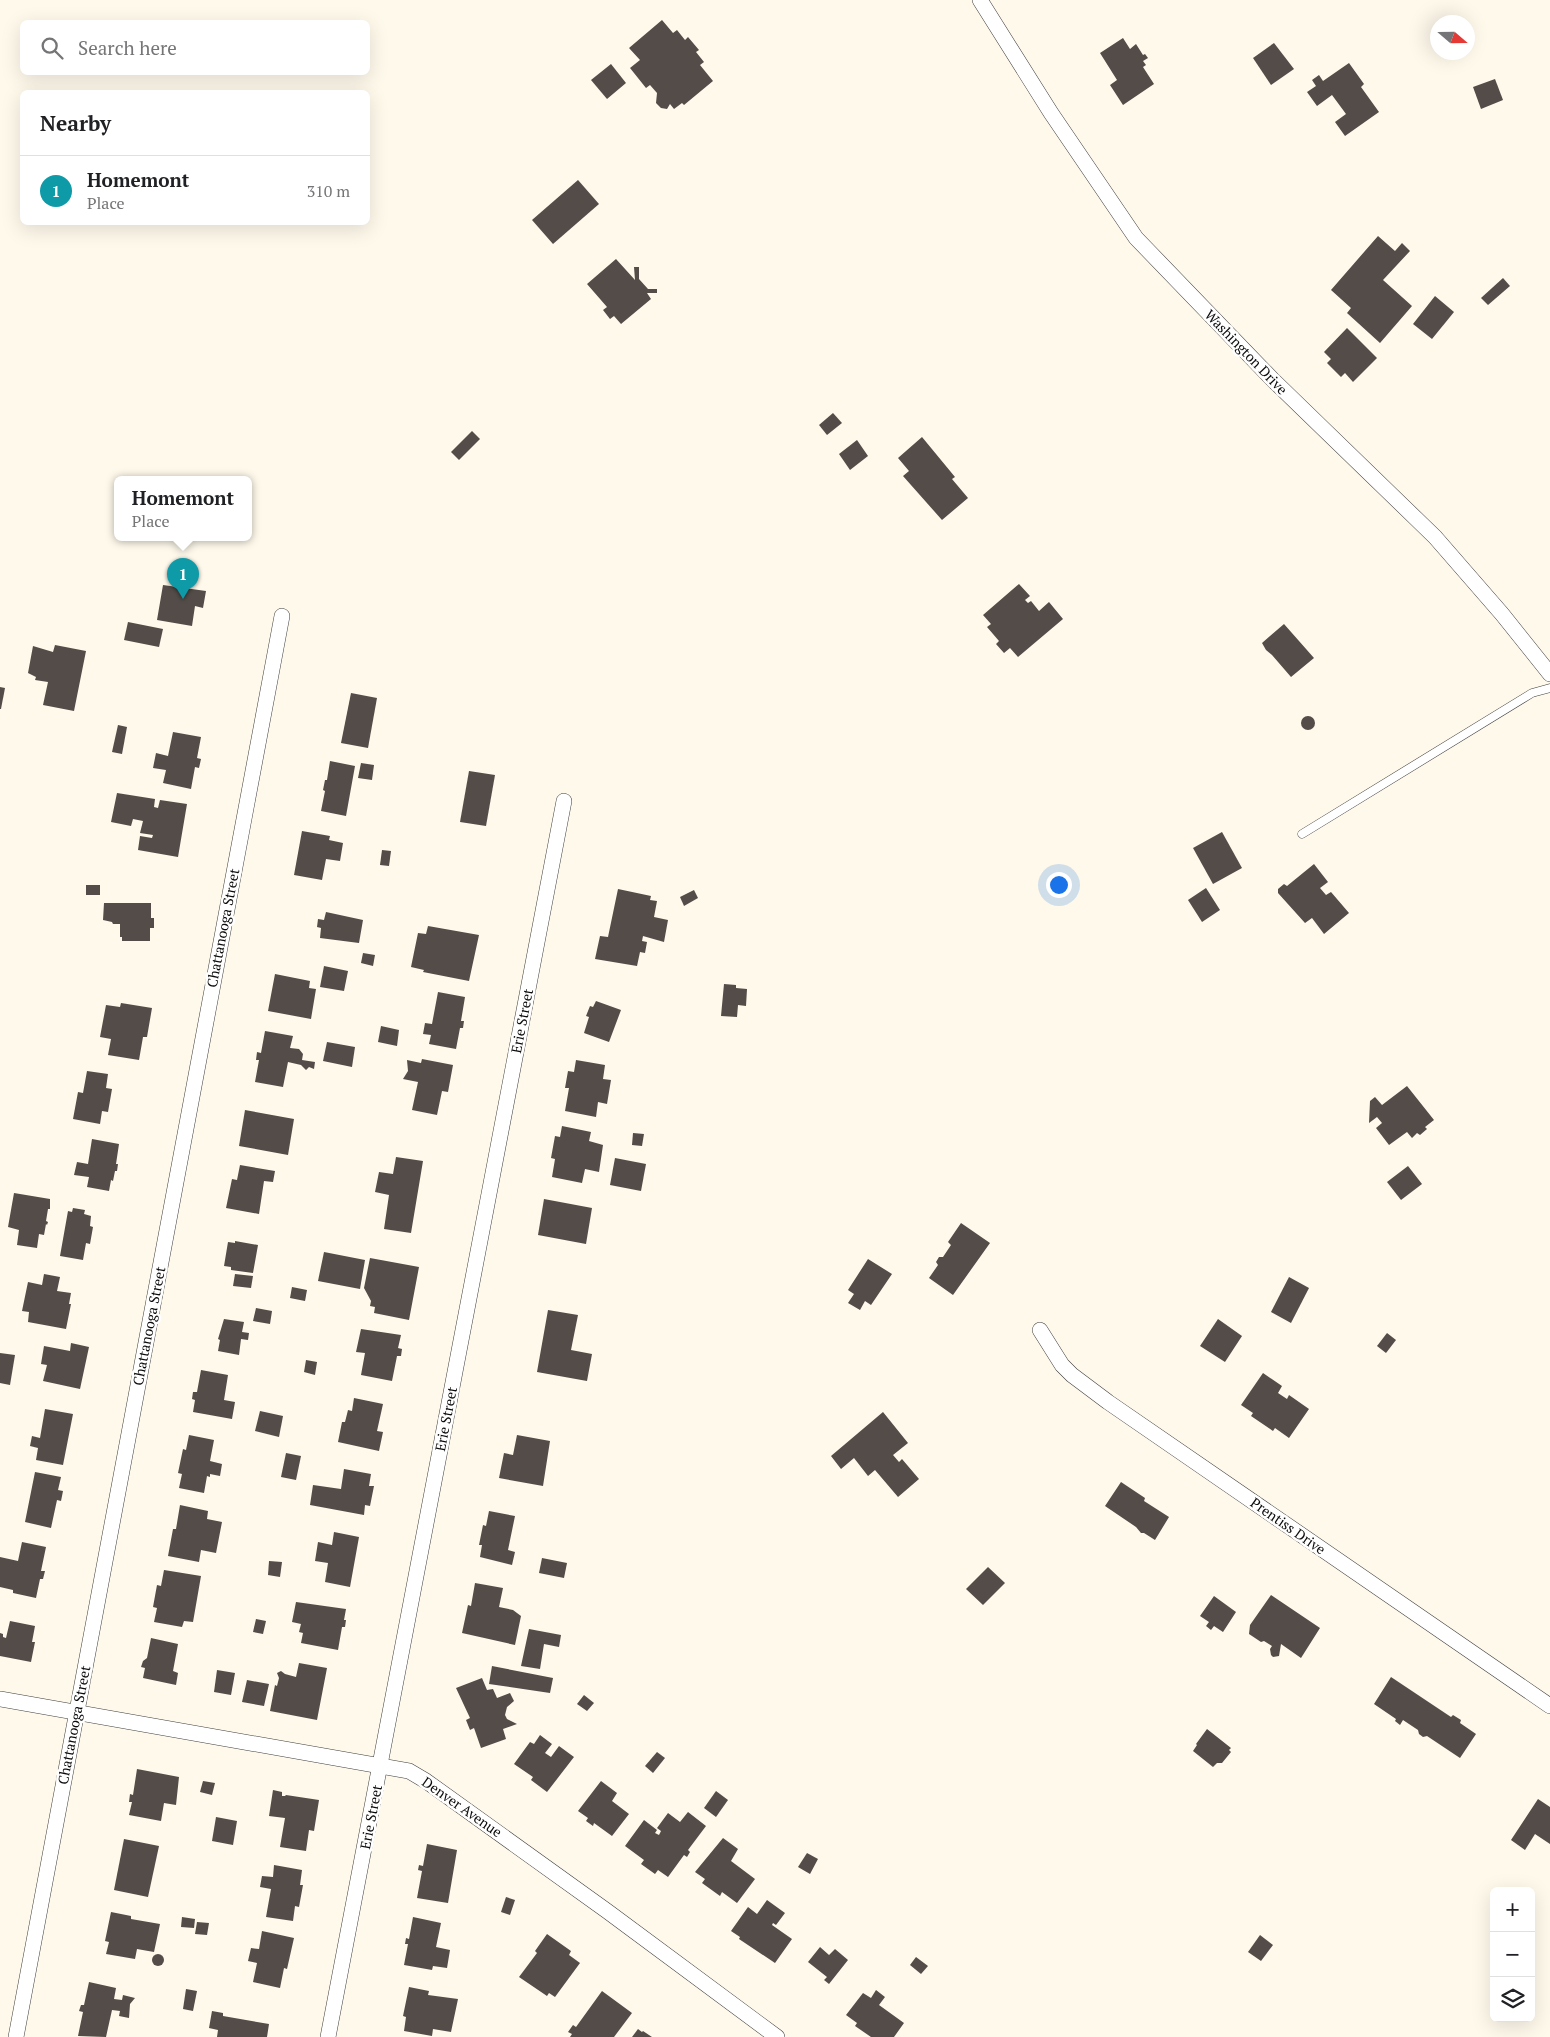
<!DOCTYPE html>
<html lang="en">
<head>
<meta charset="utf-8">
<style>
  :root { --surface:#fff; --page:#f6f6f6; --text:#202124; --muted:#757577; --line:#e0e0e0; --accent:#b32c3c }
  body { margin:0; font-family:"PT Serif",serif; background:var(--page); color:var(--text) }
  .controls { position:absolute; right:15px; bottom:15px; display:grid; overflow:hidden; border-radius:8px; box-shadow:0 5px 20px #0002 }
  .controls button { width:45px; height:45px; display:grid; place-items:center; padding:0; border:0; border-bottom:1px solid var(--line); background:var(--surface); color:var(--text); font:25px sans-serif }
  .compass { position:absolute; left:1430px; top:15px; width:45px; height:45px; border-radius:50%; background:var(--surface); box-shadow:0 5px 20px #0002; rotate:110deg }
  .you { position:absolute; left:1058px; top:884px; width:18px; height:18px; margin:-12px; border:4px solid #fff; border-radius:50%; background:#1a73e8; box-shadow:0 0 0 8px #1a73e833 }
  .badge { display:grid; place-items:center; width:32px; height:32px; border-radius:50%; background:var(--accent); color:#fff; font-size:16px; font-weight:700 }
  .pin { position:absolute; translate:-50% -41px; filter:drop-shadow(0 1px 2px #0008) }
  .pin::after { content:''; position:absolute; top:26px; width:18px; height:15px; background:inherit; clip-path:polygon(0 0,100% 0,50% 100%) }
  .popup { position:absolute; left:114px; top:476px; width:138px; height:65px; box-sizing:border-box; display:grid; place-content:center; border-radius:8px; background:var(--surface); filter:drop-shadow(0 1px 4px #0005); font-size:16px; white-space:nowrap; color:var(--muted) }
  .popup b { font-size:19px; color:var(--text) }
  .popup::after { content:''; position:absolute; left:50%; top:100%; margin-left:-10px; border:10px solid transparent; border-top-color:var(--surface) }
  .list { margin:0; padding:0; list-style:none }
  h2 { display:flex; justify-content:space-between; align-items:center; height:65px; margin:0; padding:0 20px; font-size:21px }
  h2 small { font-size:16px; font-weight:400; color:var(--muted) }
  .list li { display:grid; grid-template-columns:32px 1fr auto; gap:15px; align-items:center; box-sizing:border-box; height:70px; padding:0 20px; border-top:1px solid var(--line) }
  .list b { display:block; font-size:19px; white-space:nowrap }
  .list p { margin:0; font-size:16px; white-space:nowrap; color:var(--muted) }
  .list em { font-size:16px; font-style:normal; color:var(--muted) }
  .icon { flex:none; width:28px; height:28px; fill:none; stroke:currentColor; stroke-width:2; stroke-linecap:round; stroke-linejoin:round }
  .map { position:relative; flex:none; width:1550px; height:2037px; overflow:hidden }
  .search { position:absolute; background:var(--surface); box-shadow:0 5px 20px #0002; left:20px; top:20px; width:350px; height:55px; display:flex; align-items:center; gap:12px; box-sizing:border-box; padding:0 18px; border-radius:8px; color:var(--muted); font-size:19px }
  .panel { position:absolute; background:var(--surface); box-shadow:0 5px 20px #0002; left:20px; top:90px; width:350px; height:135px; border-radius:8px }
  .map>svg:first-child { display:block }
  .building { fill:#534c48 }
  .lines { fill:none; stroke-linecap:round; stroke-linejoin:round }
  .lane-casing { stroke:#3e3e3e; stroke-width:9 }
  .street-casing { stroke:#3e3e3e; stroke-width:16 }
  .lane { stroke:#fff; stroke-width:8 }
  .street { stroke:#fff; stroke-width:15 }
  .labels { text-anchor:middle; stroke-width:5; stroke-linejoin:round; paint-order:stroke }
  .street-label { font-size:14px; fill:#0b0b0b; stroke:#fff }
</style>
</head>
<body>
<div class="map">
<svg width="1550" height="2037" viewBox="0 0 1550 2037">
  <rect width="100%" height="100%" fill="#fef9eb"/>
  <g class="building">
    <polygon points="662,20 673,33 677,30 685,40 688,37 699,50 696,52 704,62 700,65 713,81 684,105 682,103 674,109 670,104 667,109 661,108 656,103 657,93 650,85 646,88 630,68 640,60 629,48"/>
    <polygon points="1123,38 1130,49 1136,44 1143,55 1145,54 1148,58 1143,61 1146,65 1143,67 1154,84 1123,105 1110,85 1117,80 1100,53"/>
    <polygon points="1274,43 1294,69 1271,85 1253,58"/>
    <polygon points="1349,63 1364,84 1361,87 1379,112 1345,136 1335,122 1346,114 1332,95 1317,106 1307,92 1316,86 1312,80 1319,75 1323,81"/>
    <polygon points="611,64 626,83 607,99 591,80"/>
    <polygon points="1495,79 1503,100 1481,109 1473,87"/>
    <polygon points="578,180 599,204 553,244 532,220"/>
    <polygon points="1378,236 1395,251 1402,243 1410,251 1383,280 1412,306 1380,343 1347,313 1351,308 1331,290"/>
    <polygon points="616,259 635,280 634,267 639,267 639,279 648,289 657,289 657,293 647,293 651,299 621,324 614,316 610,319 603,310 607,307 587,284"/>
    <polygon points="1503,278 1510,286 1488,305 1481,298"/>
    <polygon points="1435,296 1454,312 1432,339 1413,324"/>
    <polygon points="1347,328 1377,358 1353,382 1345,373 1341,377 1327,363 1331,359 1324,352"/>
    <polygon points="833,413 842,423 827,435 819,425"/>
    <polygon points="472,431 480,439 459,460 451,452"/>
    <polygon points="922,437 955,477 952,479 968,498 942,520 903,476 909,471 898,458"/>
    <polygon points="857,440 868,456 850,470 839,454"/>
    <polygon points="1019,584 1030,596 1025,600 1028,603 1031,601 1039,611 1049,602 1063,619 1018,657 1010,648 1004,653 996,644 999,641 987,627 991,624 983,615"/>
    <polygon points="163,585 206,591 203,608 195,606 192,626 157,620"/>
    <polygon points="128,622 163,629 159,647 124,640"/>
    <polygon points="1284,624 1314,658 1291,677 1272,655 1266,650 1262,643"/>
    <polygon points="55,645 86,651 74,711 43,705 48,682 35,680 36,677 28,673 33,646 53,652"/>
    <polygon points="0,687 5,688 1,709 0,709"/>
    <polygon points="351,693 377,698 368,748 341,743"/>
    <circle cx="1308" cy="723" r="7"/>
    <polygon points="118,725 127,727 122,754 112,752"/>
    <polygon points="173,732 201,737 197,758 201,759 199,768 195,767 191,789 163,783 166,770 153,768 156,753 168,756"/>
    <polygon points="330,761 355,766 346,816 321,811 325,791 323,790 325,780 327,780"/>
    <polygon points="361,763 374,765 372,780 358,778"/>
    <polygon points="469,771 495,775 486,826 460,822"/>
    <polygon points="117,793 155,799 154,807 158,808 160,800 187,804 178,857 138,850 140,836 152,838 153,835 140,833 143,821 133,819 131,826 111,822"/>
    <polygon points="302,831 330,836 329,840 343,843 340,861 326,859 322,880 294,875"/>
    <polygon points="1222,832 1242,868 1213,884 1193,848"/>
    <polygon points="382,850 391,851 389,866 380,865"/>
    <polygon points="1314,864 1328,882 1320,888 1326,895 1331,892 1349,913 1324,934 1312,918 1305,923 1278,893 1278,889 1284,884 1287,886"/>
    <rect x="86" y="885" width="14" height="10"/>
    <polygon points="1206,888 1220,910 1202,922 1188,900"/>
    <polygon points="618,889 651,896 650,900 657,901 654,917 668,920 664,942 643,936 642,941 647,942 645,953 640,952 637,966 595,959 600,936 608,937"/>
    <polygon points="694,890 698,898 684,906 680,897"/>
    <polygon points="104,903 151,903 151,918 154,918 154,928 150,928 150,941 122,941 122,937 120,937 120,924 113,924 112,922 103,920"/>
    <polygon points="326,912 363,920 359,943 320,938 321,928 317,927 318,919 324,920"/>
    <polygon points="428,926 479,935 469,981 423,972 424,970 411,967 418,933 426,934"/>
    <polygon points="363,953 375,955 373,966 361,963"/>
    <polygon points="324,966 348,971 344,991 320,987"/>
    <polygon points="275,974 310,981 309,988 316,989 311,1019 268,1011"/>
    <polygon points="724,984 736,985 736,988 747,989 746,1006 738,1005 737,1017 721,1016"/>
    <polygon points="438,992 465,997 461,1021 464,1021 463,1028 460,1028 456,1049 429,1044 431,1035 423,1034 425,1023 432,1024"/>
    <polygon points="596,1001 621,1010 609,1042 584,1033 589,1017 586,1016 590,1006 593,1007"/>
    <polygon points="121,1003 152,1008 147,1037 143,1037 139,1060 108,1055 111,1039 100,1037 106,1005 120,1007"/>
    <polygon points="381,1026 399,1030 397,1046 378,1042"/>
    <polygon points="265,1031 293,1036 290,1048 299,1049 303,1054 302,1060 315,1062 314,1069 309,1067 306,1070 301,1065 288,1062 283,1087 255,1082 259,1060 256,1060 257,1052 261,1053"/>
    <polygon points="327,1042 355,1047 352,1067 323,1061"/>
    <polygon points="422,1059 453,1065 448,1092 442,1091 437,1115 412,1110 418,1082 403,1079 408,1071 407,1060 421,1063"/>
    <polygon points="576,1060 605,1065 603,1079 611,1080 607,1104 598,1102 596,1117 565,1111 569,1088 565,1088 568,1071 574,1072"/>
    <polygon points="87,1071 108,1074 106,1088 112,1089 108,1112 102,1111 100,1124 73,1119 78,1092 83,1093"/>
    <polygon points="1407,1086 1434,1120 1425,1127 1427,1129 1420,1135 1417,1133 1412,1138 1407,1132 1389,1145 1376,1128 1382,1123 1377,1117 1369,1123 1370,1101 1375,1097 1382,1105"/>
    <polygon points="245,1110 294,1119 288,1155 239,1146"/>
    <polygon points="562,1126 591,1132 589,1141 603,1145 599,1172 585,1169 582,1183 552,1177 555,1159 551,1158 555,1136 560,1137"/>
    <polygon points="633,1133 644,1134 642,1146 632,1145"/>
    <polygon points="92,1139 119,1144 116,1164 118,1164 117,1171 115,1171 113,1181 111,1180 109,1191 87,1187 89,1177 74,1175 77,1162 88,1164"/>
    <polygon points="396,1157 423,1161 411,1233 384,1229 389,1195 375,1192 379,1172 393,1174"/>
    <polygon points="615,1158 646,1164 641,1191 610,1185"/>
    <polygon points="240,1165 275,1171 273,1182 264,1181 259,1214 226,1208 232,1179 237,1180"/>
    <polygon points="1408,1166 1422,1184 1401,1200 1387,1182"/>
    <polygon points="14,1193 50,1199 50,1209 48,1209 46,1221 48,1222 47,1225 46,1224 44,1235 39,1234 37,1248 17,1245 19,1230 8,1227"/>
    <polygon points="544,1199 592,1208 586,1244 538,1235"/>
    <polygon points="73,1208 85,1210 84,1214 91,1216 90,1226 93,1227 90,1244 86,1243 83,1260 60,1256 68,1211 72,1212"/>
    <polygon points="961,1223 990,1243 953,1295 929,1278 938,1265 936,1262 939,1257 943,1257 951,1245 948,1242"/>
    <polygon points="235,1241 258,1245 253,1273 231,1270 231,1267 224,1266 228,1242 235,1243"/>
    <polygon points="324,1252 365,1260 360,1289 318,1281"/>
    <polygon points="370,1258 419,1267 409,1320 374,1313 375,1307 370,1306 371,1301 364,1288"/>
    <polygon points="868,1259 892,1274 871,1305 865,1301 860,1310 848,1303 854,1294 848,1290"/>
    <polygon points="44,1274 60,1277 57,1291 71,1293 69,1304 71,1304 66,1329 28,1322 29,1312 22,1311 28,1282 42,1285"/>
    <polygon points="235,1274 253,1276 251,1288 233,1286"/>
    <polygon points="1289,1277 1309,1288 1291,1323 1271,1312"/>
    <polygon points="292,1287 307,1290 305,1301 290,1298"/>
    <polygon points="256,1308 272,1311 270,1324 253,1321"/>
    <polygon points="548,1310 578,1315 571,1350 592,1354 587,1381 537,1372"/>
    <polygon points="224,1319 244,1322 242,1332 249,1333 248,1340 241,1339 239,1355 218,1351 220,1340 218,1339"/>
    <polygon points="1218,1319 1242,1336 1225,1362 1200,1346"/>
    <polygon points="361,1329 401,1335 398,1348 402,1349 401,1356 397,1356 392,1381 361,1375 365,1353 356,1352"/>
    <polygon points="1387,1333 1396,1340 1386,1353 1377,1346"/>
    <polygon points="71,1343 89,1347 80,1389 43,1381 47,1365 41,1364 44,1346 70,1351"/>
    <polygon points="0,1353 15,1355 10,1385 0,1383"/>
    <polygon points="306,1360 317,1362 315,1375 304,1372"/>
    <polygon points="201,1370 228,1375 224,1400 235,1402 232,1419 193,1412 195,1400 192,1399 193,1392 197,1392"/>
    <polygon points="1263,1373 1282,1386 1278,1393 1287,1399 1289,1395 1309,1409 1289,1438 1275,1428 1273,1431 1251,1416 1253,1413 1241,1405"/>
    <polygon points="354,1398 383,1404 377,1431 383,1432 379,1451 338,1442 342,1422 345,1422 348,1410 352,1411"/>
    <polygon points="45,1409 73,1414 63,1465 36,1460 38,1448 30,1446 32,1436 40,1438"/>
    <polygon points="260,1411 283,1416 279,1437 255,1431"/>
    <polygon points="883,1412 908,1443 893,1455 899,1462 902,1459 919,1479 898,1497 875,1470 868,1476 854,1458 841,1469 831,1456"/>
    <polygon points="189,1435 214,1440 210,1461 222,1464 220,1476 210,1474 210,1477 207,1476 204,1493 179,1488 182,1474 178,1473 183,1449 186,1450"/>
    <polygon points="517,1435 550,1441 543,1486 499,1478 504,1453 513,1455"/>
    <polygon points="286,1453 301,1456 296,1480 281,1477"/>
    <polygon points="344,1469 371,1474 369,1486 374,1486 370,1506 365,1505 364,1515 310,1505 313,1485 341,1489"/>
    <polygon points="35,1472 61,1477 58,1490 63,1491 61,1501 57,1500 51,1528 25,1522"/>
    <polygon points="1121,1482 1145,1498 1144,1501 1169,1517 1155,1540 1144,1533 1141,1533 1136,1527 1105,1506"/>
    <polygon points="180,1505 208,1511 207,1519 222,1522 216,1553 201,1550 199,1562 168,1556 173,1529 176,1529"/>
    <polygon points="489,1511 515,1516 508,1550 515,1552 512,1565 480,1557 482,1545 479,1545 483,1525 486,1526"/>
    <polygon points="334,1532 359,1537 350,1587 325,1582 328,1563 315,1561 318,1542 332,1545"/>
    <polygon points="22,1542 46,1547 41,1571 45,1571 43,1579 40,1579 36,1598 13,1593 13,1590 0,1587 0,1557 18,1561"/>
    <polygon points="542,1558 567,1563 564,1578 539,1573"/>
    <polygon points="269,1561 282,1562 280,1577 268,1575"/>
    <polygon points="988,1567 1005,1583 983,1605 966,1589"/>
    <polygon points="164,1570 201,1576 193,1622 184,1621 182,1627 154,1622 157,1608 153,1607 157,1585 161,1586"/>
    <polygon points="475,1583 503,1588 499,1607 513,1610 521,1616 515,1645 462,1633 468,1605 471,1606"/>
    <polygon points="1271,1595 1320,1628 1301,1658 1281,1644 1279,1656 1273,1657 1271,1655 1270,1649 1272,1646 1264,1641 1261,1642 1249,1634 1250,1625"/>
    <polygon points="1214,1596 1236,1612 1223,1632 1214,1626 1211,1630 1206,1626 1209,1622 1200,1616"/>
    <polygon points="296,1602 346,1609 344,1620 346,1620 345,1627 342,1627 338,1650 301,1643 303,1633 299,1632 301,1624 292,1622"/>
    <polygon points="256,1619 266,1621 263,1634 253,1632"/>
    <polygon points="10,1621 35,1626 32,1642 35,1642 31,1662 0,1656 0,1633 3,1634 3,1637 6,1638"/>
    <polygon points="529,1629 561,1635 559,1647 544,1644 540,1669 521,1666"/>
    <polygon points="151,1638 178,1644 173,1671 178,1673 176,1685 143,1678 145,1668 141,1667 143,1661 147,1658"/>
    <polygon points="299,1663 327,1668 317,1720 270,1711 275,1685 277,1686 279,1678 277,1673 281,1671 285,1674 296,1677"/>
    <polygon points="492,1666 553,1678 550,1693 489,1684"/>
    <polygon points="217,1670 235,1673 231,1695 214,1692"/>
    <polygon points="1391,1677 1451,1717 1453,1715 1461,1720 1460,1723 1476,1734 1460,1758 1427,1736 1423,1737 1419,1734 1418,1730 1403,1720 1400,1725 1395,1721 1396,1719 1374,1704"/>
    <polygon points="482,1678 487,1690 493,1689 497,1698 510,1693 514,1701 507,1707 505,1715 507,1719 517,1724 503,1729 506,1739 481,1748 474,1728 470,1730 466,1720 470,1718 456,1688"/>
    <polygon points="247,1680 269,1684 264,1706 242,1702"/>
    <polygon points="584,1695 594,1703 587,1711 577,1704"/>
    <polygon points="1207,1729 1231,1748 1229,1750 1231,1752 1222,1763 1217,1763 1213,1767 1193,1751 1197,1745 1196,1744"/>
    <polygon points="540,1735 552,1744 545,1753 551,1757 559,1746 574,1757 547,1792 531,1780 533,1777 514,1764 530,1742 534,1744"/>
    <polygon points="657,1752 665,1758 653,1773 645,1766"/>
    <polygon points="137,1769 179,1777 176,1805 164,1803 161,1821 129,1815 132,1802 129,1802 130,1794 133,1795"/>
    <polygon points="203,1781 215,1783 212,1795 200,1792"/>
    <polygon points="601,1781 617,1793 612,1801 629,1814 612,1836 594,1823 593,1826 586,1821 588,1818 578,1811"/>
    <polygon points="273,1790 282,1792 282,1796 285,1796 286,1795 319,1800 314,1831 309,1830 306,1851 280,1847 285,1818 269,1816"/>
    <polygon points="716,1791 728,1800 716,1817 704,1808"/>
    <polygon points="1538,1799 1550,1807 1550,1844 1535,1834 1525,1850 1511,1840"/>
    <polygon points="688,1812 706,1826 688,1850 690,1852 687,1857 684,1855 668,1877 658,1870 655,1874 641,1864 644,1860 625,1846 644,1820 657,1830 655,1833 659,1835 661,1831 657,1828 668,1813 680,1822"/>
    <polygon points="216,1817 237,1821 233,1845 212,1841"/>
    <polygon points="723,1838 738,1849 731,1861 755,1879 737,1903 722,1892 720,1896 702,1883 705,1879 695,1872"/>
    <polygon points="124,1839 159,1846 148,1897 114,1890"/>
    <polygon points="427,1844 457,1850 448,1903 417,1898 422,1871 418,1870 419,1865 423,1866"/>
    <polygon points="807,1853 818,1859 810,1874 798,1867"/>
    <polygon points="274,1865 302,1870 300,1885 303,1885 299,1907 295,1906 293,1921 266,1917 271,1889 260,1887 262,1876 273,1877"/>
    <polygon points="506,1897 515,1900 510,1915 501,1912"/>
    <polygon points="767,1900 785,1913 776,1925 773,1923 772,1925 792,1939 775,1963 739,1939 740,1937 731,1931 748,1907 757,1914"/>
    <polygon points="111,1912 131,1916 131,1919 160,1924 154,1952 137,1949 135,1959 106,1954 109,1942 105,1941"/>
    <polygon points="182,1917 195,1919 194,1928 181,1927"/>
    <polygon points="413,1917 441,1923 436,1947 450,1950 447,1968 433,1966 432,1970 404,1965 408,1944 405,1944 406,1938 409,1939"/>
    <polygon points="197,1922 209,1923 207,1935 195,1934"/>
    <polygon points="262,1931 294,1938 287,1969 284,1968 280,1988 253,1982 257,1963 248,1961 251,1948 259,1949"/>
    <polygon points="547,1934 571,1951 569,1955 580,1963 555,1997 549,1993 547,1996 519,1977 537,1953 535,1951"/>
    <polygon points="1260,1935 1273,1945 1261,1961 1248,1952"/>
    <polygon points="820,1947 829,1955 835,1949 848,1960 829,1984 824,1980 827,1977 808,1962"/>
    <circle cx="158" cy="1960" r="6"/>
    <polygon points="916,1957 928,1966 921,1974 910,1965"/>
    <polygon points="89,1982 116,1988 114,1999 122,2000 123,1995 135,1998 130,2004 129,2018 119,2016 120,2011 112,2010 106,2037 78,2036 83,2012 79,2011 81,2005 84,2005"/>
    <polygon points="409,1987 429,1991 428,1995 458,1999 451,2032 433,2029 432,2036 404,2031 406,2017 403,2016"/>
    <polygon points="186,1989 197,1991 193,2011 183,2009"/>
    <polygon points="876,1990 885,1997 879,2005 904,2023 894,2037 871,2037 855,2026 857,2023 846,2015 863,1993 871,1998"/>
    <polygon points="602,1991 632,2013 614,2037 570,2037 572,2034 568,2032 573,2025 576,2027"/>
    <polygon points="212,2011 223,2013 223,2016 269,2024 267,2037 217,2037 218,2030 209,2028"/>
    <polygon points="638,2029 642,2032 643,2031 652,2037 632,2037"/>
  </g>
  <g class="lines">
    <defs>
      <polyline id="lane" points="1302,834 1532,693 1550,688"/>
      <g id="street">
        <polyline points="980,0 1051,113 1136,238 1273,380 1435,537 1502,614 1550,674"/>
        <polyline points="1040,1330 1062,1365 1072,1375 1108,1402 1550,1706"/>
        <polyline points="0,1699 409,1771 426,1781 607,1911 777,2037"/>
        <polyline points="16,2037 282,616"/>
        <polyline points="328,2037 564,801"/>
      </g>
    </defs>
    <use href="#lane" class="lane-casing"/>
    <use href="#street" class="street-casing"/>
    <use href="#lane" class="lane"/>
    <use href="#street" class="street"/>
  </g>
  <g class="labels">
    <g class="street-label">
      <text transform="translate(1246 352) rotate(46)" y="5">Washington Drive</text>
      <text transform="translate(223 928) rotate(-79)" y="5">Chattanooga Street</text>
      <text transform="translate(522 1021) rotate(-79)" y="5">Erie Street</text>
      <text transform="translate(149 1326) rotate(-79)" y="5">Chattanooga Street</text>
      <text transform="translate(446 1419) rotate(-79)" y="5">Erie Street</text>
      <text transform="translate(1288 1526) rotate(35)" y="5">Prentiss Drive</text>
      <text transform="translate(74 1725) rotate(-79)" y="5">Chattanooga Street</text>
      <text transform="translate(462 1807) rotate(35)" y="5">Denver Avenue</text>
      <text transform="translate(371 1817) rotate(-79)" y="5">Erie Street</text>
    </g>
  </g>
</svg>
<div class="controls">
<button>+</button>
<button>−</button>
<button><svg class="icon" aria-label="layers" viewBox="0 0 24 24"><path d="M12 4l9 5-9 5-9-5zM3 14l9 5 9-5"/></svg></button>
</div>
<svg class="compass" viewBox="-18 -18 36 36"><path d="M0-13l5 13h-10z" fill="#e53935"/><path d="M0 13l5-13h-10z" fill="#757577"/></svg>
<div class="you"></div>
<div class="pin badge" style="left:183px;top:599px;background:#0f9aa8">1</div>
<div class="popup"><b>Homemont</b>Place</div>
<div class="search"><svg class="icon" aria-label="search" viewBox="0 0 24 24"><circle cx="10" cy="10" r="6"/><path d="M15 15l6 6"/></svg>Search here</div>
<section class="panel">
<h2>Nearby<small></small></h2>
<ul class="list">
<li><span class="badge" style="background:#0f9aa8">1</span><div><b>Homemont</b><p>Place</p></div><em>310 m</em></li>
</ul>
</section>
</div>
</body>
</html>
